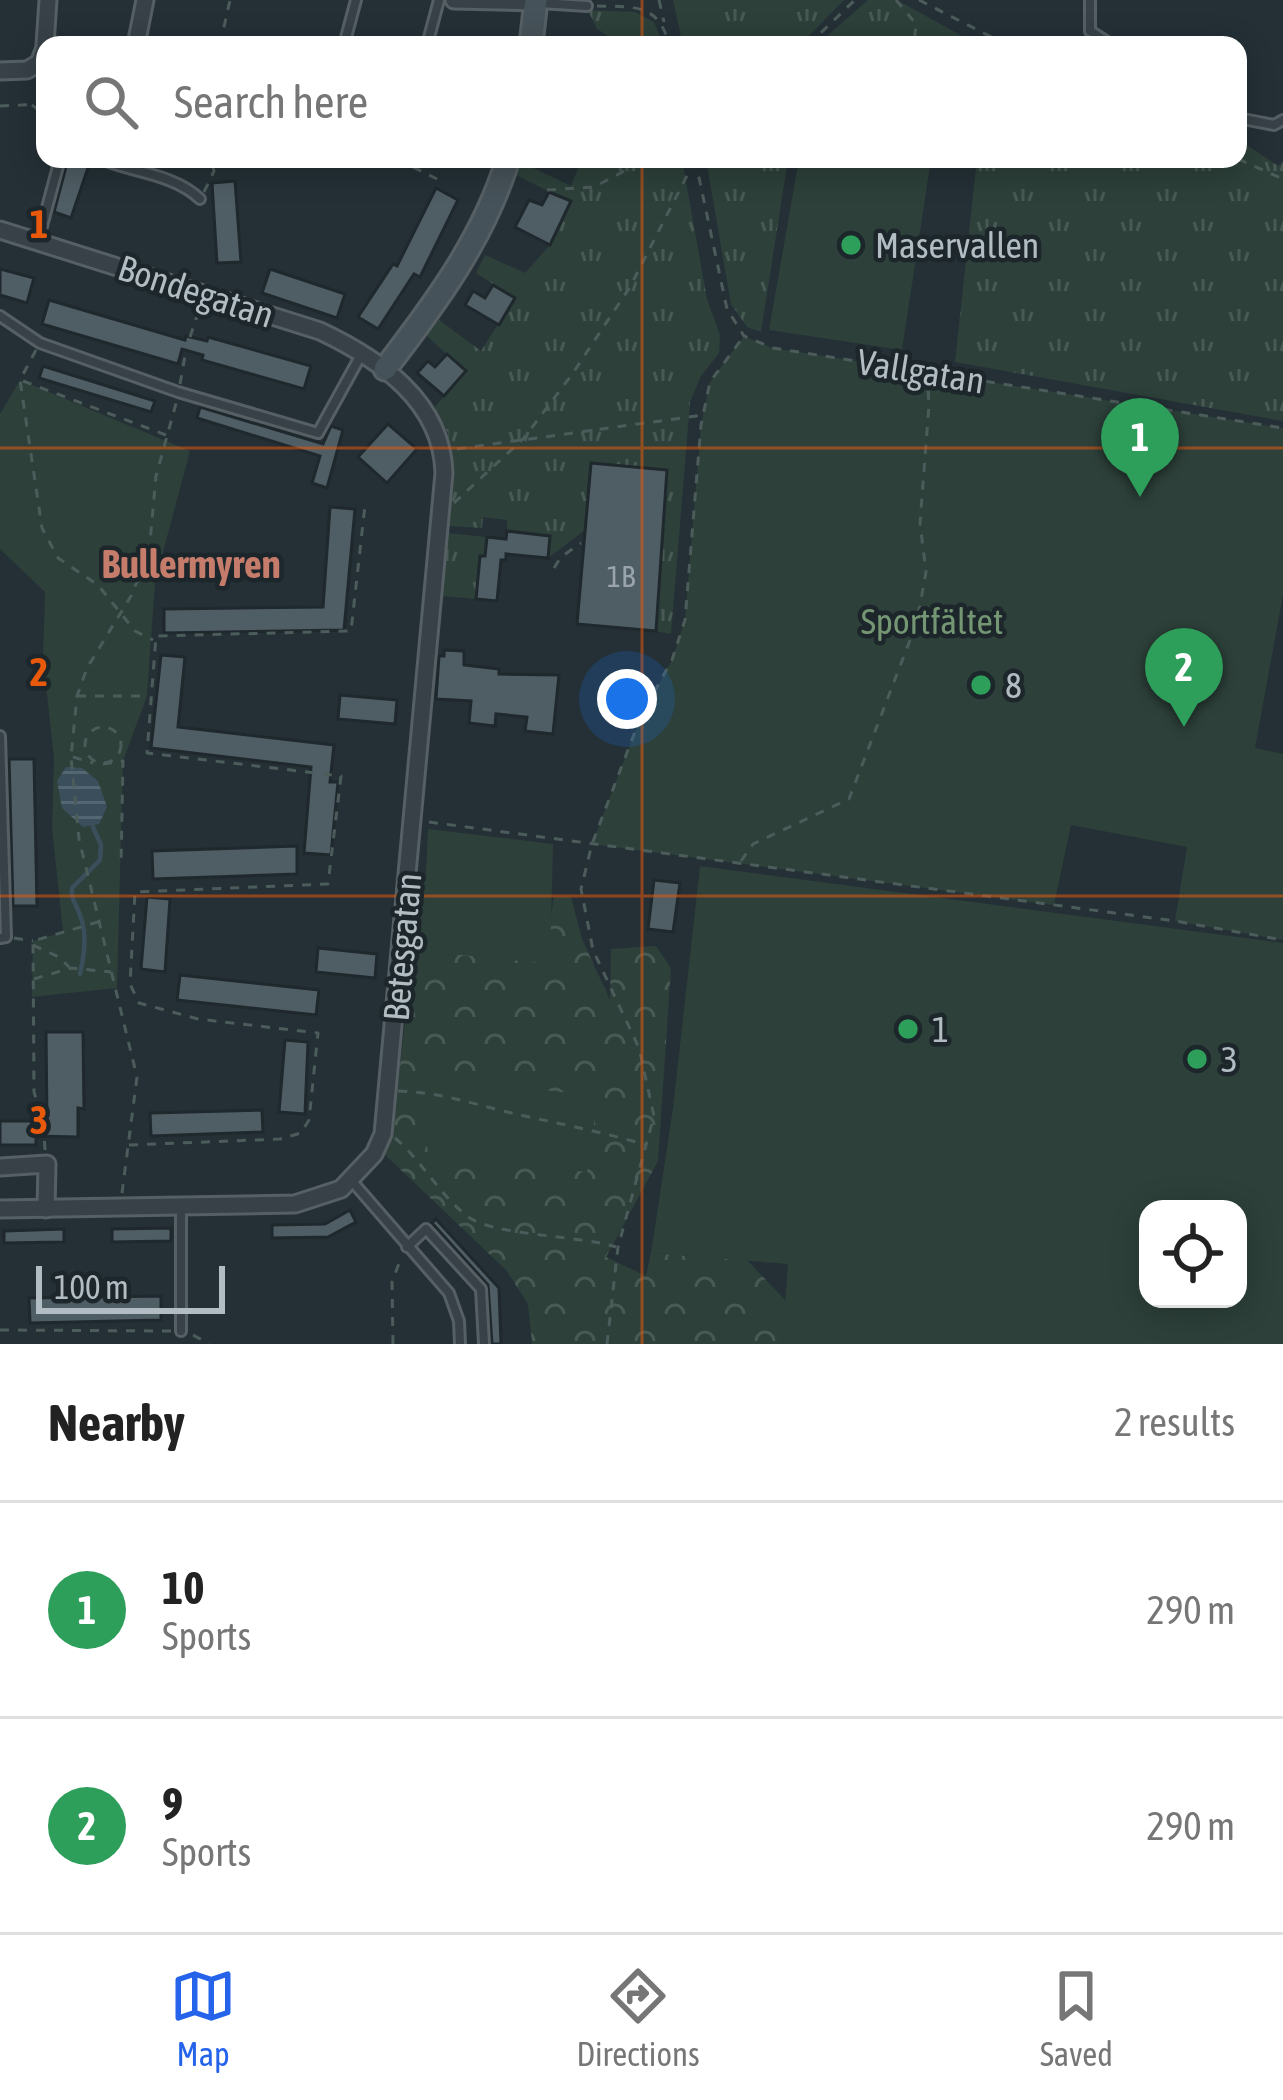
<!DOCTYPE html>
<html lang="en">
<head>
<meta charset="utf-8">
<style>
  :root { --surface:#fff; --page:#f2f2f2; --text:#222; --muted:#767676; --line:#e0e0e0; --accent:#2563eb }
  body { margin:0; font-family:"Asap Condensed",sans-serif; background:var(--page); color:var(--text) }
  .controls { position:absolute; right:36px; bottom:36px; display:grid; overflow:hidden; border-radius:24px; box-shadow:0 6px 30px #0003 }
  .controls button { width:108px; height:108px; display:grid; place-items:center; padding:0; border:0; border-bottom:3px solid var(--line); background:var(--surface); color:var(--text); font:60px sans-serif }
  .scale { position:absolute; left:36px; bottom:30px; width:189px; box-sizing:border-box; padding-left:12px; border:6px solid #b2bdc3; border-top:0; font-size:33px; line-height:42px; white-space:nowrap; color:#b2bdc3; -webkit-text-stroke:9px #1c262b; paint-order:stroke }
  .you { position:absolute; left:627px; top:699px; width:42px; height:42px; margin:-30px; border:9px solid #fff; border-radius:50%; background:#1a73e8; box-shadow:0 0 0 18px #1a73e833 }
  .badge { display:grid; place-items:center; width:78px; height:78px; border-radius:50%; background:var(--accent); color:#fff; font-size:39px; font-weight:700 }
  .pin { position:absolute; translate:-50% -99px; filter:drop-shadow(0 3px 6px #0008) }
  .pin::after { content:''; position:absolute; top:63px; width:42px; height:36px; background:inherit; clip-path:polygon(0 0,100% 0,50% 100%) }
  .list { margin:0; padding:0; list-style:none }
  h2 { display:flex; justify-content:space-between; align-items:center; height:156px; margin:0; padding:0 48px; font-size:51px }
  h2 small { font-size:39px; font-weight:400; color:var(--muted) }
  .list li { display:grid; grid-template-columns:78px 1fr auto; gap:36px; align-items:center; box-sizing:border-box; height:216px; padding:0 48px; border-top:3px solid var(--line) }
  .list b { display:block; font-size:45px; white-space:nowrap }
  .list p { margin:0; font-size:39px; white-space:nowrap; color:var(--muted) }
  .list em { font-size:39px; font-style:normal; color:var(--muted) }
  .icon { flex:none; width:66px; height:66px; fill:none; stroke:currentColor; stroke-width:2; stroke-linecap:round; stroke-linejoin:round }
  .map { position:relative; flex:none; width:1283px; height:1344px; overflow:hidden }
  .search { position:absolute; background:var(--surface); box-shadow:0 6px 30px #0003; left:36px; right:36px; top:36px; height:132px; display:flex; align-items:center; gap:30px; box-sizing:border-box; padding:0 42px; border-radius:24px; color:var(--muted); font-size:45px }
  .sheet { height:588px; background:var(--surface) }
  nav { display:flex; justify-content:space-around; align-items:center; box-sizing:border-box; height:168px; border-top:3px solid var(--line); background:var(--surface); font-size:33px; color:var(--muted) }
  nav a { display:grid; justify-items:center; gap:6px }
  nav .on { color:var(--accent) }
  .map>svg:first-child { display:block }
  .grass { fill:url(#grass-tufts) }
  .forest { fill:url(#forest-crowns) }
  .park { fill:#2d403a; fill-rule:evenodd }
  .water { fill:url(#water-rules) }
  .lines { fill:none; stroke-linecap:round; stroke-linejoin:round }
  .stream { stroke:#3a4f5b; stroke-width:4.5 }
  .building { fill:#4f5d64; stroke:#1e282d; stroke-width:3 }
  .lane-casing { stroke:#555f64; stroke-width:14 }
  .street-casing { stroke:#555f64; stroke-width:21 }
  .secondary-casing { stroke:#555f64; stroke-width:27 }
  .path { stroke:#4c5c5a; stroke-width:3; stroke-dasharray:9 9; stroke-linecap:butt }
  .lane { stroke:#374147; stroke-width:8 }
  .street { stroke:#374147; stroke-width:15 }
  .secondary { stroke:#465259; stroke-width:21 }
  .grid { fill:none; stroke:#e8590c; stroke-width:3; stroke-opacity:0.55 }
  .leisure-dot { fill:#2e9e5b; stroke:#1c262b; stroke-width:4.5 }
  .labels { text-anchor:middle; stroke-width:9; stroke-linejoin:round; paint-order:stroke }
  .number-label { font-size:30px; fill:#99a5ab }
  .poi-label { font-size:36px; fill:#b2bdc3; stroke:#1c262b; text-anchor:start }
  .street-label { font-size:36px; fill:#b2bdc3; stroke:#1c262b }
  .park-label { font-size:36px; fill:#749673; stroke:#1c262b }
  .neighbourhood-label { font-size:39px; font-weight:bold; fill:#c57c6b; stroke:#1c262b }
  .grid-label { font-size:39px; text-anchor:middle; font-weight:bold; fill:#e8590c; stroke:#1c262b; stroke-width:9; stroke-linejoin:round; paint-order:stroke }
</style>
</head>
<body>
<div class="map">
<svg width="1283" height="1344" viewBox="0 0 1283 1344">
  <defs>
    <pattern id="grass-tufts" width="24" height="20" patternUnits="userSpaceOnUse" patternTransform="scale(3)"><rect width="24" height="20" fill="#2d403a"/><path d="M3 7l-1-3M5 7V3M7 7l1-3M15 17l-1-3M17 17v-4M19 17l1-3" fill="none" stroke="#495a55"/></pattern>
    <pattern id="forest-crowns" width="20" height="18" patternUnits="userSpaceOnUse" patternTransform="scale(3)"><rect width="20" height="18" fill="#2d403a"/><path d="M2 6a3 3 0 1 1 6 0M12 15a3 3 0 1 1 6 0" fill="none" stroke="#495a55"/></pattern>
    <pattern id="water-rules" width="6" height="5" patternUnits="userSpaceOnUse" patternTransform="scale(3)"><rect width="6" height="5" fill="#3a4f5b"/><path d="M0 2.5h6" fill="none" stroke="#546671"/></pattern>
  </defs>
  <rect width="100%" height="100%" fill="#243036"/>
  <g class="grass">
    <polygon points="673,0 844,0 800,45 683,45"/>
    <polygon points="868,0 897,0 978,45 817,45"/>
    <polygon points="588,10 635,12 654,22 663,45 615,45 616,41 597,29"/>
    <polygon points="1238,139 1278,166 1283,162 1283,421 955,362 977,159 1238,159"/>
    <polygon points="582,159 682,159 707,299 720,335 719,353 701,376 690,402 671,634 656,631 667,470 591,463 585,530 548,558 550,536 507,531 507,520 483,517 482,528 448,526 448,433 434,408 465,371 426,335 439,320 481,351 515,298 476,273 485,255 525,273 550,245 570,202 514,174 521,162 571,186"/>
    <polygon points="706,159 788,159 761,332 747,327 731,304"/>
    <polygon points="446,533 487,537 485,556 480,557 476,599 441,596"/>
  </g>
  <polygon class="forest" points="422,880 448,890 544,958 554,897 571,897 582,939 610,1000 611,949 656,946 671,968 658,1161 606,1257 646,1276 651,1253 747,1260 786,1301 782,1344 532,1344 528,1304 506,1270 380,1150 392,1132"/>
  <g class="park">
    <polygon points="799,159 931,159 902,350 769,330"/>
    <polygon points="744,336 773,348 1283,428 1283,595 1255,748 1283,754 1283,940 1175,921 1187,847 1071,825 1054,905 592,844 641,716 672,660 685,620 701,425 710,382"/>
    <polygon points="20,380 190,451 155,582 147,696 123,761 117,988 32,997 33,941 63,932 52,828 54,758 43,657 45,592 0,549 0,414"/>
    <polygon points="428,829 553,844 550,964 422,951"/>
    <path d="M700 866 1283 943V1344H782L788 1264 651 1253 673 1108ZM1238 1209V1299H1148V1209Z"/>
    <polygon points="407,1076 598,1096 587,1172 429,1154"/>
  </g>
  <polygon class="water" points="66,767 82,768 98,781 107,807 99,824 83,827 62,808 57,781"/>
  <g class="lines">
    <path class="stream" d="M80 974C84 957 87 932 80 915 76 903 71 901 72 888L100 860 101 845 93 827"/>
  </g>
  <g class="building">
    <polygon points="68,159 91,159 71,218 54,212"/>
    <polygon points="235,181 241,262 217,263 212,183"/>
    <polygon points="436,188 458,200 420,277 414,274 378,329 358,317 393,264 397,266"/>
    <polygon points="549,192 571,201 550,245 515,227 529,200 542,205"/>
    <polygon points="0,269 34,278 27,303 0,295"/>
    <polygon points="270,269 345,294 337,318 262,293"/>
    <polygon points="493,285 515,298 499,325 465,305 473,291 485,298"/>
    <polygon points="49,300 185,340 186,336 207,341 208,337 311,366 304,389 202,360 203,355 182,349 178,364 42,324"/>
    <polygon points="447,354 466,371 444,396 417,373 428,361 435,367"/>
    <polygon points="43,366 155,401 151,412 39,378"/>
    <polygon points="200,407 323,444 331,426 343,430 327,488 312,483 320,456 197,418"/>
    <polygon points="388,424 417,449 387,483 358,457"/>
    <polygon points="591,463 667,470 656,631 577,624"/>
    <polygon points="330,507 355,509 344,630 164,633 164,609 323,607"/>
    <polygon points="507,531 550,536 548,558 506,554 506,560 501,560 497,601 476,599 480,556 485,556 487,537 506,539"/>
    <polygon points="444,650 464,651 464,665 499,669 499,674 559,675 553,734 525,731 527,717 496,714 495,726 469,723 471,701 436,699 439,656 444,656"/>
    <polygon points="161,655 185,657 178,727 334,745 330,782 338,782 331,855 304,853 311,767 151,748"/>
    <polygon points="340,695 397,700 395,724 338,719"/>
    <polygon points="9,759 34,759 37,906 13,906"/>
    <polygon points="297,846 297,874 153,879 152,851"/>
    <polygon points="654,880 680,883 673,932 648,929"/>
    <polygon points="147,897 170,899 165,972 141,969"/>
    <polygon points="318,948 377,954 375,978 316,972"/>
    <polygon points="180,975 319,990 316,1015 177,1000"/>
    <polygon points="46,1032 83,1032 84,1109 78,1108 78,1137 36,1136 36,1145 0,1145 0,1121 47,1121"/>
    <polygon points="285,1040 308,1042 305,1114 279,1112"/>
    <polygon points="262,1110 263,1132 151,1136 150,1113"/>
    <polygon points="350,1210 356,1222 328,1237 272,1238 272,1225 325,1224"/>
    <polygon points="436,1219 499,1288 501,1344 492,1344 488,1285 432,1223"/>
    <polygon points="171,1228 171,1241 112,1242 112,1229"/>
    <polygon points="64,1229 64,1242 4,1243 4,1231"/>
    <polygon points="161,1296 161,1320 30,1323 29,1298"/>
  </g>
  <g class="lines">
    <defs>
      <g id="lane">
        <polyline points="1090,0 1090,31 1112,45"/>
        <polyline points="540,3 587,6"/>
        <polyline points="344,45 356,0"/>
        <polyline points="427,45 439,0"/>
        <polyline points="1238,118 1274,125 1283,120"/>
        <path d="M101 159C134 173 174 174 200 199"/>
        <polyline points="38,241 60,159"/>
        <polyline points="0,316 40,343 178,392 318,433 361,355"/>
        <polyline points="0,736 6,937 0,938"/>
        <polyline points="351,1180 449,1293 459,1321 460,1344"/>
        <polyline points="407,1247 426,1229 481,1289 484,1344"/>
        <polyline points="181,1331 181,1208"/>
      </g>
      <g id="street">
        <polyline points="454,0 536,2"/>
        <polyline points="45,45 48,0"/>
        <polyline points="136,45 145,0"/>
        <polyline points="0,71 27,70 39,63 45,48"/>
        <path d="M0 230 320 331C379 359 442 401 444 473L383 1134 374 1154 341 1189 295 1204 0 1209"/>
        <polyline points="0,1167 47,1164 46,1209"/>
      </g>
      <g id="secondary">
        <polyline points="531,45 536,0"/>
        <path d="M385 369C435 304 484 238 508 159"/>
      </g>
    </defs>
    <use href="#lane" class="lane-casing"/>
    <use href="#street" class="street-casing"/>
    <use href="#secondary" class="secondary-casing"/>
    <g class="path">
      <polyline points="659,0 664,22"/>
      <polyline points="896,0 916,24 914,45"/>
      <polyline points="919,0 1007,45"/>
      <path d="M597 6C634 7 659 3 669 45"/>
      <polyline points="220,45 230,0"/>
      <polyline points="808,45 855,0"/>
      <polyline points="32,105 45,115"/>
      <polyline points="0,106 45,104"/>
      <polyline points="397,159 437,179"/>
      <polyline points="695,159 727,309 744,336 773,348 1283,428"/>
      <polyline points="1238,159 1283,179"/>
      <polyline points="547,190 594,187 647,159"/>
      <polyline points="204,192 214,171 211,159"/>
      <polyline points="190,337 199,310"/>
      <polyline points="36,350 20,380 42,528 58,558 98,585 135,631 153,640"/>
      <polyline points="23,381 166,435"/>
      <polyline points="180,384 186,350"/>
      <polyline points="457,449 703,415"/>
      <polyline points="454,503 524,438 573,373 630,287 695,160"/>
      <polyline points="554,568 561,557 581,543"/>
      <polyline points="77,696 147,696"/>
      <circle cx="103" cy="745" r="18"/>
      <polyline points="73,757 93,763"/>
      <polyline points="103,764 123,761 121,866"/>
      <polyline points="429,822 1175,921 1283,940"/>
      <polyline points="741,861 753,844 849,799 917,622 926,572 920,523 929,405 927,374"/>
      <polyline points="14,938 33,941"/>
      <polyline points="33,945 59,957 69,967"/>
      <polyline points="34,979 71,968 111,972"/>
      <path d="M398 1091C435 1092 464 1101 499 1110 548 1122 597 1130 646 1145"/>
      <path d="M395 1138C421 1160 439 1194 467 1216 492 1236 579 1235 616 1247"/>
      <polyline points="129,1145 280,1139 301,1133 309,1120 318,1033 198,1019 139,1003 130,984 135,892 328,884 341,776 147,753 156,636 351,631 365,505"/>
      <polyline points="45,1150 43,1120 34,1092 33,941 98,922"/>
      <polyline points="122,1193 137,1077 79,839 71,757 77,696 87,668 131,596 149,553 156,476 177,400"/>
      <polyline points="0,1330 172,1331"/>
      <polyline points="193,1335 209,1344"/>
      <polyline points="393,1344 392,1282 401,1258"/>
      <polyline points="607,1344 618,1247 654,1116 639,1048 593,950 581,889 592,844 641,716 672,660 685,620 701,425 710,382 744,336"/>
    </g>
    <use href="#lane" class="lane"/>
    <use href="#street" class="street"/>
    <use href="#secondary" class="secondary"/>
  </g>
  <path class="grid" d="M642 0V45M642 159V1344M0 448H1283M0 896H1283"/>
  <g class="leisure-dot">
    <circle cx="851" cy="245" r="12"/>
    <circle cx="981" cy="685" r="12"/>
    <circle cx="908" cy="1029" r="12"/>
    <circle cx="1197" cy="1059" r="12"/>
  </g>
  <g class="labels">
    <g class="number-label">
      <text x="621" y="587">1B</text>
    </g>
    <g class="poi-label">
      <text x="875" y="258">Maservallen</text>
      <text x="1005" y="698">8</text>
      <text x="932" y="1042">1</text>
      <text x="1221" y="1072">3</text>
    </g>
    <g class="street-label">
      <text transform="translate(196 291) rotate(18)" y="13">Bondegatan</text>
      <text transform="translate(921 371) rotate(9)" y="13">Vallgatan</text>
      <text transform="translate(402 947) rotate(-85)" y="13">Betesgatan</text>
    </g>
    <g class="park-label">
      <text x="932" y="634">Sportfältet</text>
    </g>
    <g class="neighbourhood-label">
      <text x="191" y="578">Bullermyren</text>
    </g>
  </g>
  <g class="grid-label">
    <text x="39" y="238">1</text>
    <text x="39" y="686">2</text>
    <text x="39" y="1134">3</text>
  </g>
</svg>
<div class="controls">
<button><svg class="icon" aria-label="locate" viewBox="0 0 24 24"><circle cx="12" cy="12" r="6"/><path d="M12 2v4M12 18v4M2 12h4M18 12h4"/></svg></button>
</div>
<div class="scale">100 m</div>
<div class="you"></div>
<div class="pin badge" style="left:1140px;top:497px;background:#2e9e5b">1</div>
<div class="pin badge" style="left:1184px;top:727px;background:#2e9e5b">2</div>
<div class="search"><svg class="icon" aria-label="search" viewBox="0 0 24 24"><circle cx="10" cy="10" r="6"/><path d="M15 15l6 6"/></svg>Search here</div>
</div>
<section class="sheet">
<h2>Nearby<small>2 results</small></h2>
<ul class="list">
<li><span class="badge" style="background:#2e9e5b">1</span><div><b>10</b><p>Sports</p></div><em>290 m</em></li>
<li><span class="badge" style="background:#2e9e5b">2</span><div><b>9</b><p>Sports</p></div><em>290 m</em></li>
</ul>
</section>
<nav>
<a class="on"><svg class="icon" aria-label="map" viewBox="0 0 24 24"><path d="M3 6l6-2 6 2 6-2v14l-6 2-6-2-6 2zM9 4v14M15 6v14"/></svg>Map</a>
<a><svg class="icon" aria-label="directions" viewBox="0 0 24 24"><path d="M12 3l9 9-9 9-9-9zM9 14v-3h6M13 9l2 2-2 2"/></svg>Directions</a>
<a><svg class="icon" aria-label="saved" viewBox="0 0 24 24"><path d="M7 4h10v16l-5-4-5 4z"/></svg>Saved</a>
</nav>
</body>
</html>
